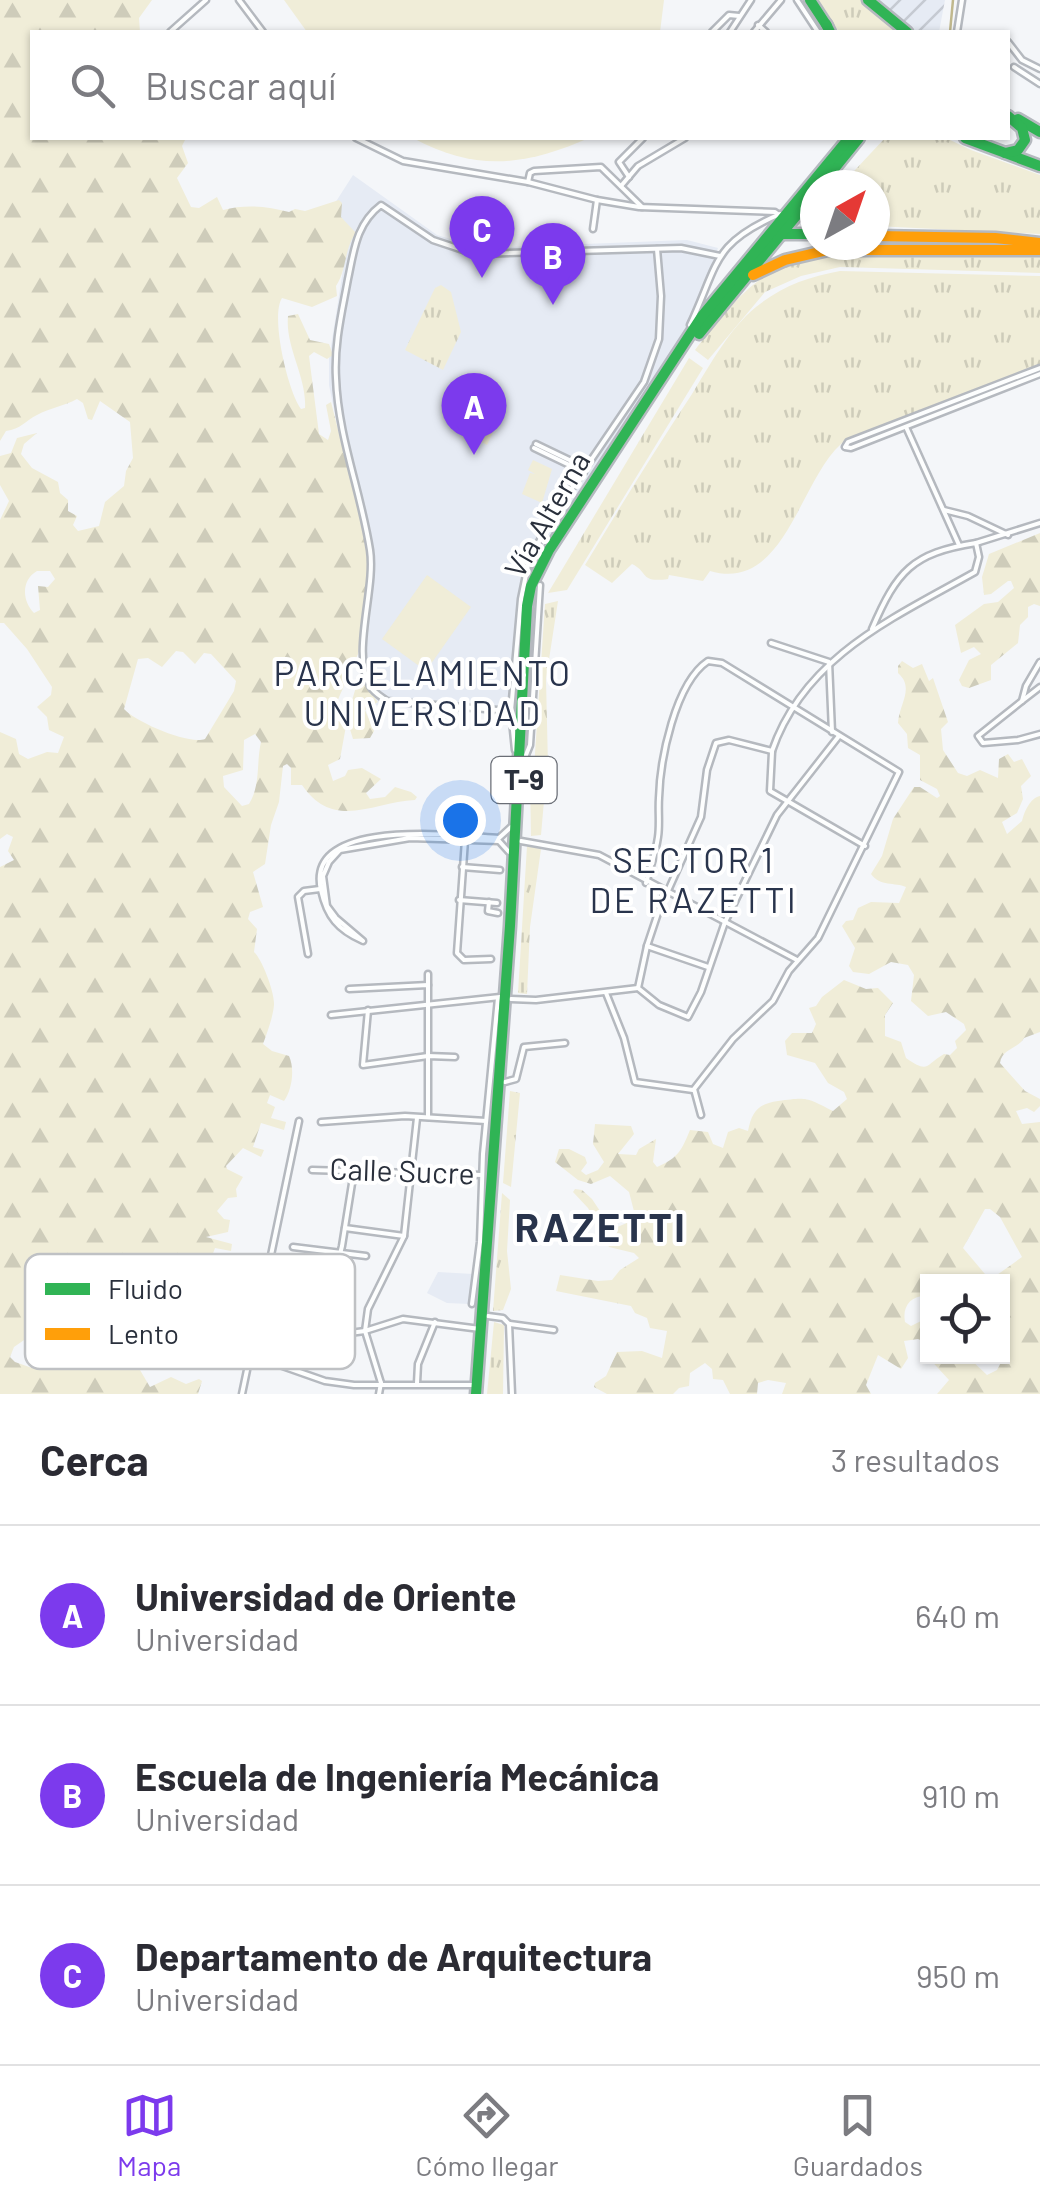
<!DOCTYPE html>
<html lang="es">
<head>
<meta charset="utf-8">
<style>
  :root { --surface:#fff; --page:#f7f7f7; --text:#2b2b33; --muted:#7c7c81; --line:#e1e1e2; --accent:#7c3aed }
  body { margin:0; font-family:Barlow,sans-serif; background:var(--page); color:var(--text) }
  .controls { position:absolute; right:30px; bottom:30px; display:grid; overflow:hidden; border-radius:0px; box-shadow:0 2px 8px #0004 }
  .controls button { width:90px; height:90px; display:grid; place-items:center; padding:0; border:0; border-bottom:2px solid var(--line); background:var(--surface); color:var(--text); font:50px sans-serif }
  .compass { position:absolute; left:800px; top:170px; width:90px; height:90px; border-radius:50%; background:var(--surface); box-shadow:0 2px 8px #0004; rotate:40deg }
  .you { position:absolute; left:460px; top:820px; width:35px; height:35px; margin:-25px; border:8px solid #fff; border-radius:50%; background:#1a73e8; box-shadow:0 0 0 15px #1a73e833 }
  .badge { display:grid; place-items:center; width:65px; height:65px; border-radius:50%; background:var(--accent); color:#fff; font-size:32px; font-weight:700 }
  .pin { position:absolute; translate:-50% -82px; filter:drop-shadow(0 2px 5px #0008) }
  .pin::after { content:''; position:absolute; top:52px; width:35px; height:30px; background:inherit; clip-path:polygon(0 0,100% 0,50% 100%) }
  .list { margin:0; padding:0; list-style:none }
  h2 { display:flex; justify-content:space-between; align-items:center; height:130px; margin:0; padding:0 40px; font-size:42px }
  h2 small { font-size:32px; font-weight:400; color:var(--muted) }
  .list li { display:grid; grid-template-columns:65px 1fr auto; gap:30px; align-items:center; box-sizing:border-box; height:180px; padding:0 40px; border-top:2px solid var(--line) }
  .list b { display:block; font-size:38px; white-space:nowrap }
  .list p { margin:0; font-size:32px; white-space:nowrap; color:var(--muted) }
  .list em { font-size:32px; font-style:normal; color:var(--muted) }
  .icon { flex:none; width:55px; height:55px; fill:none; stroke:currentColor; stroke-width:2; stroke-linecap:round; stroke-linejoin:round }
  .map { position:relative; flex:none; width:1040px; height:1394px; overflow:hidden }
  .search { position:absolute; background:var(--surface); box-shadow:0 2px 8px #0004; left:30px; right:30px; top:30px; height:110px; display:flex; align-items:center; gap:25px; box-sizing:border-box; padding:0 35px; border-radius:0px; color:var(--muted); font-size:38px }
  .sheet { height:670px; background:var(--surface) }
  nav { display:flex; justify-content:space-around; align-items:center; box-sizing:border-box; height:140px; border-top:2px solid var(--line); background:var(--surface); font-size:28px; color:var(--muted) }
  nav a { display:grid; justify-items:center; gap:5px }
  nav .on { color:var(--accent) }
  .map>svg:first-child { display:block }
  .built { fill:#e6ebf4 }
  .industrial { fill:url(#industrial-furrows) }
  .grass { fill:url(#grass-tufts) }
  .forest { fill:url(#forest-firs); fill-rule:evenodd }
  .pitch { fill:#f0edd8 }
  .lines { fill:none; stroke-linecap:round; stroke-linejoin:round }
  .stream { stroke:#c0b88d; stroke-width:2.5 }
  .street-casing { stroke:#b5b9bf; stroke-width:9 }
  .fast-casing { stroke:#b5b9bf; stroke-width:15 }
  .slow-casing { stroke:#b5b9bf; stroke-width:15 }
  .street { stroke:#fdfefe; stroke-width:4 }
  .fast { stroke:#30b455; stroke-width:10 }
  .slow { stroke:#ff9f0a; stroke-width:10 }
  .street-bridge-casing { stroke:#b5b9bf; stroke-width:9; stroke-linecap:butt }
  .street-bridge { stroke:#fdfefe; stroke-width:4 }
  .labels { text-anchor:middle; stroke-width:8; stroke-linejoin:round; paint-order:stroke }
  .shield { fill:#fff; stroke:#6a6e76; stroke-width:2.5 }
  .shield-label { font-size:28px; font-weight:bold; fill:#2a303c }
  .street-label { font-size:30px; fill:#2a303c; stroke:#fff }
  .quarter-label { font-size:35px; letter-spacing:2.5px; fill:#29344c; stroke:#fff }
  .district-label { font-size:40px; font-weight:bold; letter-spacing:2.5px; fill:#29344c; stroke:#fff }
  .key { fill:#fff; stroke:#bfc1c4; stroke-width:2.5 }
  .key-label { font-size:28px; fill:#2a303c }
</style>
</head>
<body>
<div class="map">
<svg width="1040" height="1394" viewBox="0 0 1040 1394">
  <defs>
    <pattern id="industrial-furrows" width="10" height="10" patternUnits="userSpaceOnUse" patternTransform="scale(2.5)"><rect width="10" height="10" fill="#e6ebf4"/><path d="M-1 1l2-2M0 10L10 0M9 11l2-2" fill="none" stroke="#c5cad2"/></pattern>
    <pattern id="grass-tufts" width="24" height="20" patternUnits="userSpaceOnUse" patternTransform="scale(2.5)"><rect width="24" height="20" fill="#f0edd8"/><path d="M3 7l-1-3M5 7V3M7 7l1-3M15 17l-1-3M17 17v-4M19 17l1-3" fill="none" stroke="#ceccba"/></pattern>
    <pattern id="forest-firs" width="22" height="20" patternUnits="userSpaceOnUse" patternTransform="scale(2.5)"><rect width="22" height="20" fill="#f0edd8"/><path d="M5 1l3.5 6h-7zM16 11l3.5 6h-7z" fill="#ceccba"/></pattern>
  </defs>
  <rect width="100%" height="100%" fill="#f4f6f9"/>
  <g class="built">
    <polygon points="353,175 437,235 481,248 687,240 718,248 688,325 527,588 516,716 359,704 362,676 359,646 368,578 329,385 329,359 349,232 328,214"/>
    <polygon points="438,1272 473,1274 469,1304 447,1303 427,1293"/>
  </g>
  <polygon class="industrial" points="879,0 945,0 939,32 917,32"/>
  <g class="grass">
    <polygon points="816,0 861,0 899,32 839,32"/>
    <polygon points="885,138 946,138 971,150 1040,175 1040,234 875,226 875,185 841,185"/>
    <path d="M834 254 1040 257V273L840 267 801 276 765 292 708 360 695 350C721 317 752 274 795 262 807 258 821 256 834 254Z"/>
    <path d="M840 271 1040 276V364C990 383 940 403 890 423 875 429 853 433 841 444 799 482 784 593 710 571L703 581 669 575 668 579C639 583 649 572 632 564L612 583 585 565C620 507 655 450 692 394 710 365 729 329 756 307 782 286 808 277 840 271Z"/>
    <polygon points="441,285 451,292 461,332 443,370 405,350 435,288"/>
    <polygon points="689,358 703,368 567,590 548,593"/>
    <polygon points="471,391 505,408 487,445 453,427"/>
    <polygon points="558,601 546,679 548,766 534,768 545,604"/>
    <polygon points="546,778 541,835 531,836 530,779"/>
    <polygon points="527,846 541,849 530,927 527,994 518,993"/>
    <polygon points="510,1091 520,1093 511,1187 503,1183"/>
    <polygon points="502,1193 510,1200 507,1251 511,1289 503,1310 493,1311"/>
    <polygon points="494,1322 504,1325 503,1394 487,1394"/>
  </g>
  <g class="forest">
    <path d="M0 0H152L139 18 140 32H32V138H186L182 146 188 163 177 178 191 207 199 208 217 197 223 210C245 204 267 206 289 212L295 209 305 211 339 200 342 203 341 217 356 233C344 248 347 270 336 286L337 296 312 307 282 298C270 316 288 392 301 409L305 408C307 377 285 347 288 316L298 314 310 340 329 344 333 355 327 359 314 352 309 356 319 434 328 440 331 431 326 405 331 402 367 544 370 570 358 654 336 704 335 714 340 719 347 717 359 677 364 672 366 686 378 702 365 710 374 731 370 738 353 739 349 726H346L340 759 328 765 333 781 345 776 348 770 362 768 381 779 366 793 370 799 385 797 395 787 411 792 417 797 415 800C375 801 334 832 302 785H291V768L287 764 283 766 279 802 271 825 265 864 253 872 263 907 250 912 248 919 257 929 254 952C262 959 275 993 274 1005 273 1017 267 1033 263 1044L272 1051 289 1056C295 1069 292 1090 284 1101L270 1095 267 1103 275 1107 271 1118 286 1122 284 1130 261 1123 253 1147 264 1150 261 1157 243 1148 226 1166 227 1169 243 1177 236 1189 237 1197 228 1198 217 1211 224 1219 230 1220 228 1232 206 1237 232 1244 231 1251 215 1248 207 1270 227 1277 211 1302 201 1292 195 1294 190 1307 197 1323 160 1334 158 1321H138L141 1349H154L158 1366 140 1370 150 1387 171 1377 186 1384 199 1379 202 1381 198 1394H0V867L14 860 8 851 13 837 7 834 0 839V732L16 739 19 754 28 759 47 752 58 753 64 737 49 730 47 717 37 707 51 695 52 687 27 649 4 623H0V520L9 501 0 485V456L11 453 17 438 37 433 24 444 21 454 32 468 58 482 60 493 68 500V511L77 516 73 525 78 531 99 526 105 502 124 486 126 471 133 458 130 422 100 401 92 420 88 419 83 403 77 399C64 406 50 408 37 415 25 421 21 429 6 431L0 441ZM37 571H50L55 579 48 587 38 586 40 610 34 613C22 601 21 580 37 571ZM176 651 183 652 195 664 204 653 211 654 236 681 234 691 205 739C188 745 136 722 124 709L138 659 148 658 162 667ZM255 734 261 742C256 764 261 784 249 804L242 806 224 787 223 776 243 770 244 740ZM27 1338 36 1343 39 1363 35 1369 15 1362 10 1357 14 1347Z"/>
    <polygon points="1040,533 1040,606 1034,604 1028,607 1028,617 1020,625 1018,643 991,665 991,680 969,688 962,686 959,680 969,660 981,654 974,647 961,653 955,625 984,604 998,602 1014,588 1011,581 1008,581 991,594 984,595 982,577 989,554"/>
    <path d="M902 661 913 668 922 664 929 681 933 678 948 722 941 729 943 750 958 773 967 776 980 770 998 778 999 759 1008 754 1014 762 1022 759 1031 776 1021 786 1023 799 1017 813 1002 822 1007 834 1022 821C1024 812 1030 798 1040 796V1032L1024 1038C1018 1049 1002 1048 1000 1063L1025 1091 1040 1099V1106L1034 1112 1027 1108 1016 1111 1022 1124 1040 1122V1394H937L949 1380 926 1355 927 1351 928 1356 968 1357 987 1375 997 1370 1009 1347 1003 1341 1002 1282H928L927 1296C911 1295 902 1306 905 1322L911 1326 927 1318V1343L918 1339 904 1341 908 1358 901 1369 878 1355 866 1385 871 1394H782L786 1383 768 1380 758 1383 757 1394H730L723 1380 713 1379 712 1369 705 1363 690 1373 689 1386 679 1388 673 1394H607L594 1387 595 1383 606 1376 617 1352 642 1351 662 1358 667 1331 650 1328 647 1318 635 1313 631 1306 556 1291 560 1275 598 1281 612 1280 620 1270 639 1258 634 1253 609 1247 588 1208 573 1192 575 1189 582 1190 592 1199 610 1226 615 1228 636 1219 629 1192 610 1176 591 1184 578 1180 555 1162 559 1149H569L585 1157 587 1163 581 1171 586 1175 598 1170 604 1162 593 1144 595 1124 631 1126 634 1134 618 1154 636 1155 639 1149 656 1139 653 1162 657 1167C679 1158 682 1149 690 1130L708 1132 713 1144 723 1148 728 1132 739 1128 748 1131C752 1111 758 1104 778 1101 807 1097 806 1097 833 1111L847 1099 844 1092 828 1083 815 1063 787 1055 785 1041 792 1033H812L816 1024 809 1008 816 1006 822 997 844 980 866 989 878 988 893 1003 885 1015V1036L901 1042 906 1058C929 1074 925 1065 944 1054L950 1055 957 1048 955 1041 966 1030 964 1024 946 1012 928 1016 911 1001 914 975 908 965 891 962 869 974 853 972 849 966 855 948 842 926 846 921 853 920 858 908 871 902 899 903 906 887C895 882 880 887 871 874L882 856 893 819 914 787H920L937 798 940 796 937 789 920 780V755L908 748 907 734 898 723C899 704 915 688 898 673V666ZM985 1209H990L1000 1217 1022 1257 990 1280 963 1248Z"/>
  </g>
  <g class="pitch">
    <polygon points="284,0 664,0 660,32 307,32"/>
    <path d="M413 138H589C525 166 476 172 413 138Z"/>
    <polygon points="533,460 552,469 542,503 522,494 530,473 535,474 528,470"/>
    <polygon points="427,575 471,607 426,671 382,639"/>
  </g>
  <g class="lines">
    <polyline class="stream" points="950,32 953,0"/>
    <defs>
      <g id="street">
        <polyline points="239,0 263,32"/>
        <polyline points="797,0 818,32"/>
        <polyline points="758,25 766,32"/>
        <polyline points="170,32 206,0"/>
        <polyline points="712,32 729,15 739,16"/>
        <polyline points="730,32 751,0"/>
        <polyline points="754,32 781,0"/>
        <polyline points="957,32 962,0"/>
        <polyline points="1008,42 1022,60 1040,69"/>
        <polyline points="1014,67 1040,84"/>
        <polyline points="356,138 403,161 528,182 597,200 639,207 775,212 779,215"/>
        <polyline points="629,177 619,162 643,138"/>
        <polyline points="528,182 530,173 534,171 601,167 642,207"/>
        <polyline points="621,186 638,166 685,138"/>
        <polyline points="593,229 597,200"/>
        <path d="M690 325C719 263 712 243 780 214"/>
        <polyline points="1040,368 848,442 845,447 851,448 1040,374"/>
        <polyline points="906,427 959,545"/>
        <polyline points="536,444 586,468"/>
        <polyline points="534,448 584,472"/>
        <polyline points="944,510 968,516 1008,535"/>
        <polyline points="976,543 1040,523"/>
        <polyline points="771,643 829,662 832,732"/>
        <polyline points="1040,662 1026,686 1022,701 978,736 983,743 1018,740 1040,734"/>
        <polyline points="1022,701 1040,687"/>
        <polyline points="511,711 521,599 528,565 547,525 644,382 659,339 661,296 657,249"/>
        <path d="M515 750 511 711 387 701C380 696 373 692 370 686 351 653 376 589 370 550 361 492 338 436 336 378 334 344 342 312 348 279 354 251 356 224 381 205L433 240 475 254 681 248 720 256"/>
        <polyline points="772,752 770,791 865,846"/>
        <polyline points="524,760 530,745 540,585"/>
        <polyline points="465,840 457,953 464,960 491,959"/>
        <polyline points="521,841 599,855 797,960"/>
        <path d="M509 852 499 841 410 838 340 850 329 862 323 876 327 906 336 918 363 941C338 930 327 917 321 890 304 816 457 836 499 838L511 827"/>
        <polyline points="462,867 500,870"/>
        <path d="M646 883C650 868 656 852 658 837 660 824 658 811 659 798 660 760 675 683 708 661L722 663 899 772 818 938 789 971 773 1001 733 1039 694 1089 701 1115"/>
        <polyline points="665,892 647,946 638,988 659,1005 688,1017 701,992 725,922 777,815 839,736"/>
        <path d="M667 893 701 817 707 770 716 743 729 740 772 751C804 657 893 618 975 572L979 557 976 543C912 553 897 571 872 629"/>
        <polyline points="459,900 497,903"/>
        <polyline points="489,902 488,911 498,913"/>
        <polyline points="647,946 708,967"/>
        <polyline points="308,954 298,897 304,891 320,889"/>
        <polyline points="428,985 428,974"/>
        <polyline points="349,989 428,985 428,1117"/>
        <polyline points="606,993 624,1038 635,1082 693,1090"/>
        <polyline points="511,999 536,1000 638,988"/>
        <polyline points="368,1010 363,1065 428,1056 455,1057"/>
        <polyline points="331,1015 500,997"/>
        <polyline points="505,1082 516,1079 524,1047 565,1043"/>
        <polyline points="417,1118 404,1236 368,1309 365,1331 403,1319 480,1329"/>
        <polyline points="321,1122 405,1116 486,1121"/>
        <polyline points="312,1170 482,1175"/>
        <polyline points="345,1228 404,1236"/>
        <polyline points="293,1247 366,1256"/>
        <polyline points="472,1304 480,1242 483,1154 498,998"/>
        <polyline points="262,1307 325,1315 352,1331"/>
        <polyline points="325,1315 342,1246 354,1171"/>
        <polyline points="488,1316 503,1318 509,1324 512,1394"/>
        <polyline points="510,1324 554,1330"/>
        <polyline points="256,1345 365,1331 381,1383"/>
        <polyline points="251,1355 325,1381 354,1385 472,1385"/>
        <polyline points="417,1383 418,1364 435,1322"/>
        <polyline points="242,1394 299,1121"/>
        <polyline points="379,1394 381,1383"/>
      </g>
      <g id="fast">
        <polyline points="810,0 827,26"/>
        <polyline points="868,0 907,32"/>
        <polyline points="826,24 830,32"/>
        <polyline points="1018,119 1040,132"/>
        <polyline points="965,138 1040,166"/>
        <polyline points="1005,153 1018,150 1025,140 1022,128 1008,116"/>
        <polyline points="821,185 859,138"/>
        <polyline points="780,234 815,234"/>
        <polyline points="699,334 815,193"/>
        <polyline points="476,1394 510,926 527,606 531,586 549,550 702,316 849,138"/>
      </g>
      <g id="slow">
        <polyline points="875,236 995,238 1040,243"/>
        <polyline points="753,275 785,260 828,250 1040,250"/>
      </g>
    </defs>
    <use href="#street" class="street-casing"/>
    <use href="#fast" class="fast-casing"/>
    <use href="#slow" class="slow-casing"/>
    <use href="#street" class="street"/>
    <use href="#fast" class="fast"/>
    <use href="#slow" class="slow"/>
    <defs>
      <polyline id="street-bridge" points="519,674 524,675"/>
    </defs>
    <use href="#street-bridge" class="street-bridge-casing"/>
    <use href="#street-bridge" class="street-bridge"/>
  </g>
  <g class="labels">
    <rect class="shield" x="491.5" y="757" width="65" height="46" rx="8"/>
    <g class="shield-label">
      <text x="524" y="790">T-9</text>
    </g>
    <g class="street-label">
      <text transform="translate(548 515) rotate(-60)" y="10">Vía Alterna</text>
      <text transform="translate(402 1172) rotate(2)" y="10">Calle Sucre</text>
    </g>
    <g class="quarter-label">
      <text x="423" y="686">PARCELAMIENTO<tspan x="423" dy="40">UNIVERSIDAD</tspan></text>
      <text x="694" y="873">SECTOR 1<tspan x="694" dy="40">DE RAZETTI</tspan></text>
    </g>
    <g class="district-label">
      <text x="601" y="1242">RAZETTI</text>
    </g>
  </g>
  <rect x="25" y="1254" width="330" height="115" rx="15" class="key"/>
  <rect x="45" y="1283" width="45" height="12" fill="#30b455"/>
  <rect x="45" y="1328" width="45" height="12" fill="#ff9f0a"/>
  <g class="key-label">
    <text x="108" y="1299">Fluido</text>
    <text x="108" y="1344">Lento</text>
  </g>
</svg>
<div class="controls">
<button><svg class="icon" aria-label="locate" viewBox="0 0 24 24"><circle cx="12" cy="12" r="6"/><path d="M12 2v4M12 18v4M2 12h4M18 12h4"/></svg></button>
</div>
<svg class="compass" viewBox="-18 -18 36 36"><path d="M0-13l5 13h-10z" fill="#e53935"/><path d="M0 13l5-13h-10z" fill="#7c7c81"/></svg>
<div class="you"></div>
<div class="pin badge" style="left:474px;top:455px">A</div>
<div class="pin badge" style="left:553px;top:305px">B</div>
<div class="pin badge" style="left:482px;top:278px">C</div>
<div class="search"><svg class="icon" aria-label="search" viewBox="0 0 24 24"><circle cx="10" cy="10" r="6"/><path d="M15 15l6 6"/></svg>Buscar aquí</div>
</div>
<section class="sheet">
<h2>Cerca<small>3 resultados</small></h2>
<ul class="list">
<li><span class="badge">A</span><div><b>Universidad de Oriente</b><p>Universidad</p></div><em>640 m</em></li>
<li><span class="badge">B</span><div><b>Escuela de Ingeniería Mecánica</b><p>Universidad</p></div><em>910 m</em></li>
<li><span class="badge">C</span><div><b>Departamento de Arquitectura</b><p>Universidad</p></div><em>950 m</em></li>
</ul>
</section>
<nav>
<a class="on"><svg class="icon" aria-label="map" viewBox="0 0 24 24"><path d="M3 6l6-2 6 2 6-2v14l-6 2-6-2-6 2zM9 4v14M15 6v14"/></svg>Mapa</a>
<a><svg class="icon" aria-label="directions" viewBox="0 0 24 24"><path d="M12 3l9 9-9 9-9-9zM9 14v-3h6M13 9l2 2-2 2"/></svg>Cómo llegar</a>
<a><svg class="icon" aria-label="saved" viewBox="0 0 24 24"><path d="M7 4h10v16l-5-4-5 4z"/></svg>Guardados</a>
</nav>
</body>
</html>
